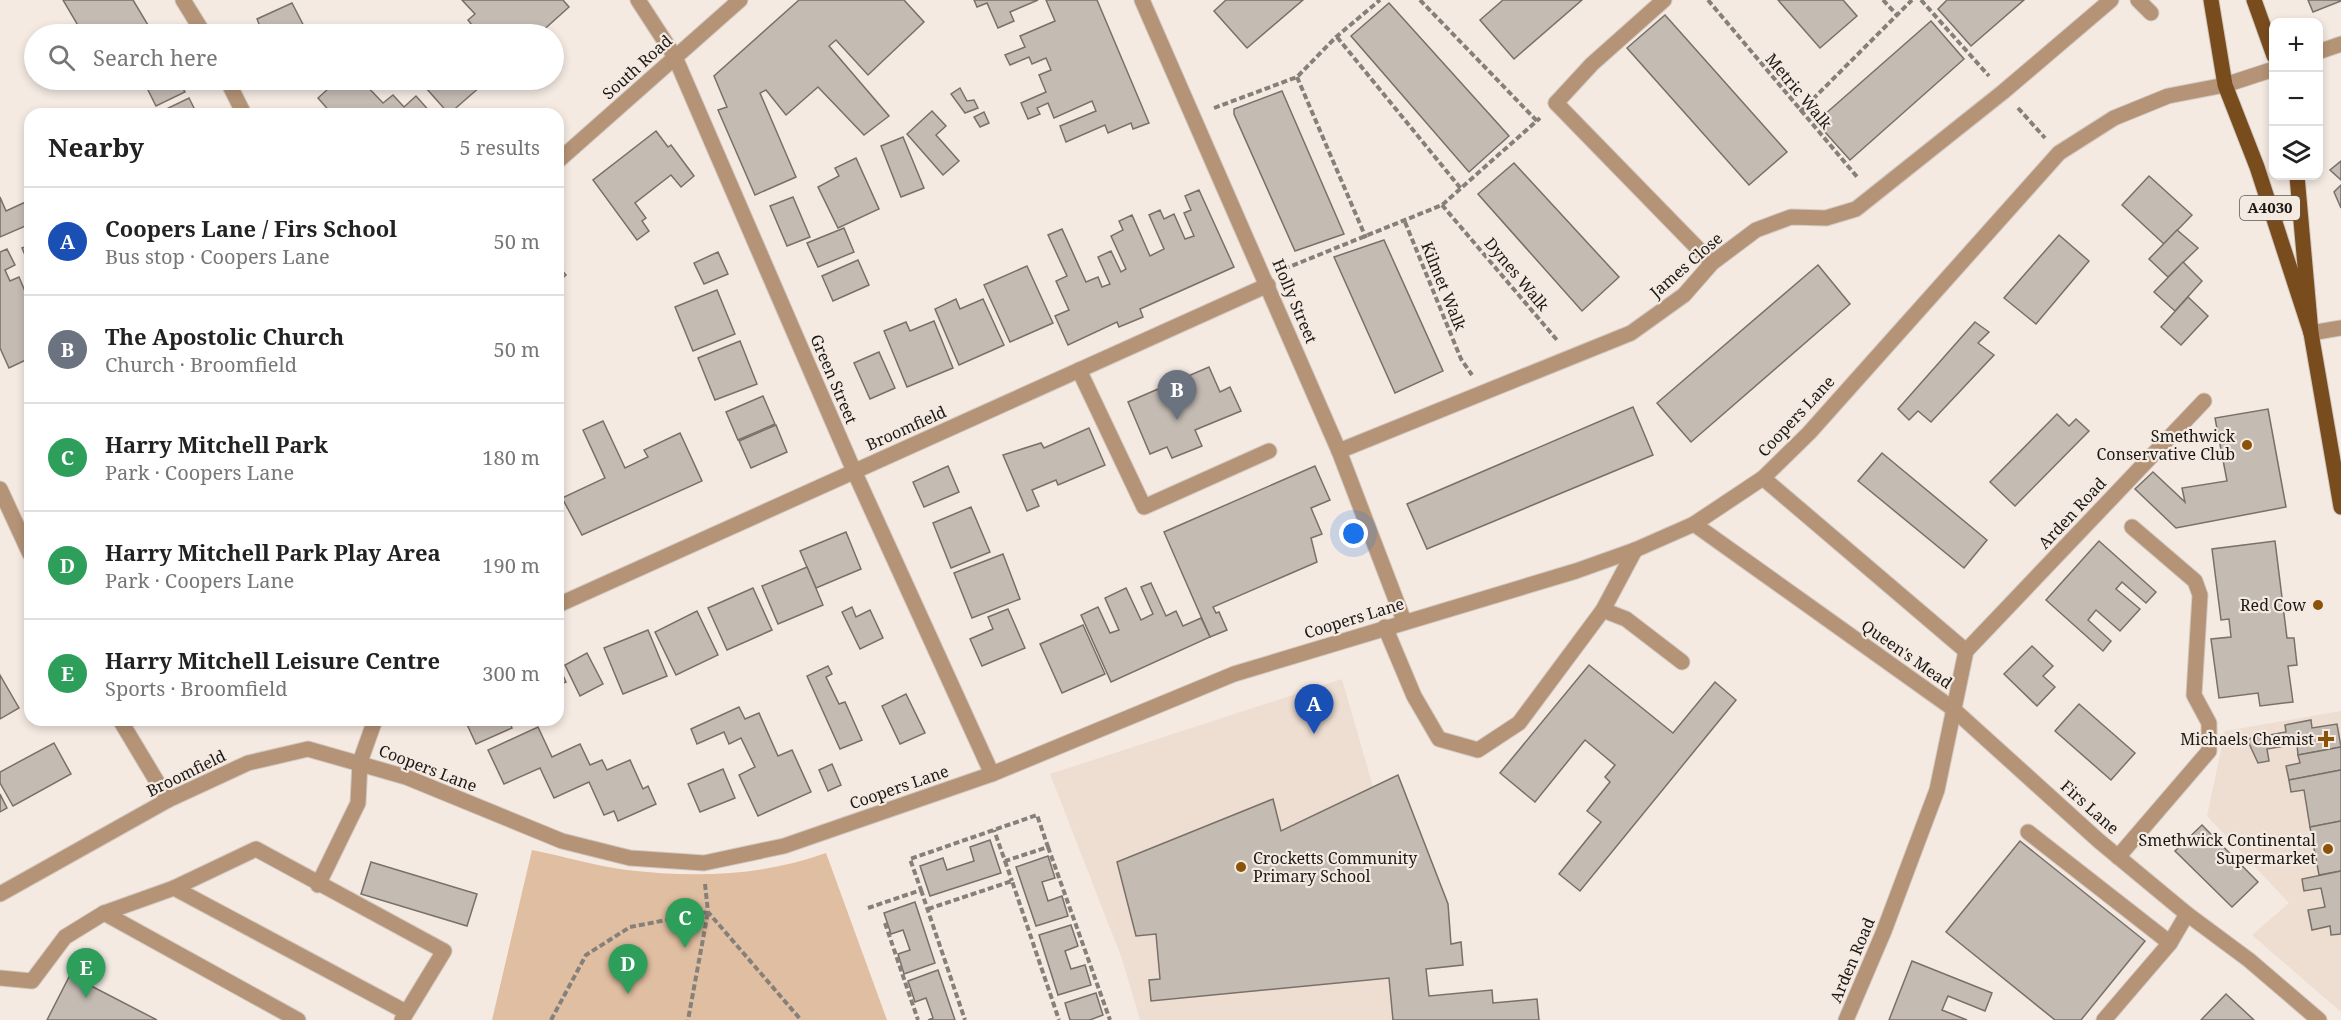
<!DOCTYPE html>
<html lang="en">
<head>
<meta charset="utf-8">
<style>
  :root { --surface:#fff; --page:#f2f2f2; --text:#222; --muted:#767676; --line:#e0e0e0; --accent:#d93025 }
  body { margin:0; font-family:"Noto Serif",serif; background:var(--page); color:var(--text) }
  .controls { position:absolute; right:18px; top:18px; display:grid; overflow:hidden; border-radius:12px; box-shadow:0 3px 9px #0003 }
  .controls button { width:54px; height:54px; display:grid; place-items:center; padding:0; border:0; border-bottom:2px solid var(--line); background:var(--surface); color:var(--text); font:30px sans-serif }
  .you { position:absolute; left:1354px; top:534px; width:21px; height:21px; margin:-15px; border:4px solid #fff; border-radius:50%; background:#1a73e8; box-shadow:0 0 0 9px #1a73e833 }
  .badge { display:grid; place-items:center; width:39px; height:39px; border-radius:50%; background:var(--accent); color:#fff; font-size:20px; font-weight:700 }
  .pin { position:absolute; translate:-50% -50px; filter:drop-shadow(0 2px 3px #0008) }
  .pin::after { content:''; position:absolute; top:32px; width:21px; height:18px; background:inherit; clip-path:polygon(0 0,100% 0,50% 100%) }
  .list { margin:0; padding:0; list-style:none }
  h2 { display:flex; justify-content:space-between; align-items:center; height:78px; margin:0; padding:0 24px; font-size:26px }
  h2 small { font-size:20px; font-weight:400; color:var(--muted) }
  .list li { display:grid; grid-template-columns:39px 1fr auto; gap:18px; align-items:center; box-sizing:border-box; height:108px; padding:0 24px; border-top:2px solid var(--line) }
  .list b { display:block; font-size:22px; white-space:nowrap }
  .list p { margin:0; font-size:20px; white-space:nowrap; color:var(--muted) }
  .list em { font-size:20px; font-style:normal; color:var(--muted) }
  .icon { flex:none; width:33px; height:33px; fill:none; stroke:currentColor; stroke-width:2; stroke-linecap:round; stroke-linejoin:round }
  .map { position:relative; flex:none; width:2341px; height:1020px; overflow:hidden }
  .search { position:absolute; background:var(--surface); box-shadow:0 3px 9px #0003; left:24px; top:24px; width:540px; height:66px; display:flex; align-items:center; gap:15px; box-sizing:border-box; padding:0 21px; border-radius:33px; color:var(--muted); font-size:22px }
  .panel { position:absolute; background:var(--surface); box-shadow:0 3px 9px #0003; left:24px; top:108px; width:540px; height:618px; border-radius:18px }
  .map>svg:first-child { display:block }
  .built { fill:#eeded1 }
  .green { fill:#e0bea1 }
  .building { fill:#c4bbb3; stroke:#797069; stroke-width:1.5 }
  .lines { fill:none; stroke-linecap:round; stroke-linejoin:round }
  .service-casing { stroke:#d1c8c1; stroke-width:17 }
  .pedestrian-casing { stroke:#d1c8c1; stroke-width:17 }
  .minor-casing { stroke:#d1c8c1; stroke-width:17 }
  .tertiary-casing { stroke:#d1c8c1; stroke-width:17 }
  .primary-casing { stroke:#d1c8c1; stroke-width:17 }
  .path { stroke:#86807a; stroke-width:4; stroke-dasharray:6 3; stroke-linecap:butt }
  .service { stroke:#b49376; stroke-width:15 }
  .pedestrian { stroke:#b49376; stroke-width:15 }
  .minor { stroke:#b49376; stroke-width:15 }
  .tertiary { stroke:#b49376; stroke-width:15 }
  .primary { stroke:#794c1e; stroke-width:15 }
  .poi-dot { fill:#8b520a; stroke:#f4eae2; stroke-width:2 }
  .labels { text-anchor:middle; stroke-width:4.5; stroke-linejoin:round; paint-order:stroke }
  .shield { fill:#f4eae2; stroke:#5c5752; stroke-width:1.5 }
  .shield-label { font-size:15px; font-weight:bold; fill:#1b1815 }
  .street-label { font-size:16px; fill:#1b1815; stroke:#f4eae2 }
  .poi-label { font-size:16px; fill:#1b1815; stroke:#f4eae2; text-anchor:end }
</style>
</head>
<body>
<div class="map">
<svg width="2341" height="1020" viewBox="0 0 2341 1020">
  <rect width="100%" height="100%" fill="#f4eae2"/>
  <g class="built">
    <polygon points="1342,679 1424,964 1423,1020 1140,1020 1122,959 1050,774"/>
    <polygon points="2341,711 2341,1012 2252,935 2289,903 2207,816 2225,731"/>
  </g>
  <path class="green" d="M532 850C563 856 595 866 627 870 696 878 761 876 826 853L887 1020H492Z"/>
  <g class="building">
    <polygon points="63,0 133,0 151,30 145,34 83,34"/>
    <polygon points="462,0 563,0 569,7 539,34 479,34 468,20 475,14"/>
    <polygon points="799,0 904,0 924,22 868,75 836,40 829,46 889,116 864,135 818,87 786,115 766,90 760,93 796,177 755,195 718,110 727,107 714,76"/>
    <polygon points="974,0 1038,0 1010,12 1014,21 998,28 987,3 977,7"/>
    <polygon points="1046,0 1097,0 1149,123 1133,129 1131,123 1108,133 1105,125 1066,142 1060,126 1096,111 1092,101 1054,118 1048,103 1037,108 1040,114 1028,119 1021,103 1046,92 1039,75 1051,70 1046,58 1032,64 1029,57 1010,65 1005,55 1025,47 1020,36 1055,21"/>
    <polygon points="1226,0 1303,0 1247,48 1214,11"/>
    <polygon points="1503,0 1582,0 1514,59 1480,20"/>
    <polygon points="1778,0 1843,0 1857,16 1820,48"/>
    <polygon points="1947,0 2024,0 1971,46 1938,9"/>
    <polygon points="2308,0 2341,0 2341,1 2313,12"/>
    <polygon points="292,3 308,34 250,34 261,29 257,19"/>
    <polygon points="1389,3 1509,136 1469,172 1351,36"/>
    <polygon points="1665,15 1787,152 1749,185 1627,48"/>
    <polygon points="1931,21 1964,59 1850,160 1816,122"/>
    <polygon points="143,80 178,80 185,92 156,106"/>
    <polygon points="338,80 361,80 383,103 393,95 404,107 416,96 432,114 332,114 318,98"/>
    <polygon points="436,80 475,80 481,86 449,114 426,88"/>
    <polygon points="960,88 967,101 974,100 978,108 965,113 951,94"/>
    <polygon points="1282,91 1344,234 1295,251 1234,114 1234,109"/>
    <polygon points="189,98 197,114 161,114 160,112"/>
    <polygon points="932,111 946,126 936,135 959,161 943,175 907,134"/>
    <polygon points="984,112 989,123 980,127 974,117"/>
    <polygon points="656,131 668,147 671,145 694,176 681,187 671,175 635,203 646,218 642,221 649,231 637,240 593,180"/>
    <polygon points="903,137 924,188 901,197 881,146"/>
    <polygon points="856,158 879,209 838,228 818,187 839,176 835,168"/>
    <polygon points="2341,161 2341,180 2330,170"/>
    <polygon points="1514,163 1619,277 1582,311 1478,194"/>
    <polygon points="2149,176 2192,215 2164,244 2122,205"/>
    <polygon points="2341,185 2341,208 2334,192"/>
    <polygon points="1199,190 1234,267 1140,309 1143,317 1119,327 1117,322 1068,345 1055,316 1069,310 1056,281 1067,276 1048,235 1062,229 1086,282 1098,277 1102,287 1110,284 1098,257 1111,251 1121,272 1126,269 1111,236 1123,230 1119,221 1132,215 1150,256 1164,249 1149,215 1160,210 1164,219 1174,214 1185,239 1194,236 1184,213 1191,210 1185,196"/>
    <polygon points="0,197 6,211 30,200 30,224 0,237"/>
    <polygon points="793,197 810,237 787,246 770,206"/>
    <polygon points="844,228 854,252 818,267 807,243"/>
    <polygon points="2177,230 2198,248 2168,277 2149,259"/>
    <polygon points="2059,235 2089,261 2036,324 2004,298"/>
    <polygon points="1384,240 1443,371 1395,393 1334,257"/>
    <polygon points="30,245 30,267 22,248"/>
    <polygon points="7,249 15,265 5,270 10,281 19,277 27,296 30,295 30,358 9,368 0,348 0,252"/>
    <polygon points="718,252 728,274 704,284 694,263"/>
    <polygon points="858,260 869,285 833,301 822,276"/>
    <polygon points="2183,262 2202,281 2175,311 2154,292"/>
    <polygon points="1818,265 1850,304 1691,442 1657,403"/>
    <polygon points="558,266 566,275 558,282"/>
    <polygon points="1027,266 1053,323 1010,342 984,285"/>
    <polygon points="717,290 735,334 693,351 675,307"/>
    <polygon points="2188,297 2208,316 2181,345 2161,327"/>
    <polygon points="956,299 960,309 983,299 1004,345 959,365 935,309"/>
    <polygon points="934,321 953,368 907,387 884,331 906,322 910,331"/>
    <polygon points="1975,322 1989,332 1978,343 1994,355 1931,422 1918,411 1909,420 1898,409"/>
    <polygon points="740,341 757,384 715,400 698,358"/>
    <polygon points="879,352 895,388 870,399 854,363"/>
    <polygon points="1209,367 1220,392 1230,387 1241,411 1195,430 1202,446 1172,458 1167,447 1150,454 1128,402"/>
    <polygon points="763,396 775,424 738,440 726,412"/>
    <polygon points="1633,407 1653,455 1427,549 1407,504"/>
    <polygon points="2268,409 2286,507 2176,528 2135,489 2153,472 2185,502 2182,488 2227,481 2215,418"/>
    <polygon points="2057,414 2069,426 2076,419 2089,431 2015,506 1990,482"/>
    <polygon points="603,421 625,468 648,457 644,450 680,433 702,481 582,535 562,498 605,478 583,430"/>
    <polygon points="776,425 787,452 751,468 739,441"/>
    <polygon points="1089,428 1105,465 1058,485 1056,480 1032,490 1039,506 1027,511 1003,455 1041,443 1044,448"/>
    <polygon points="1882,453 1987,540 1964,568 1858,481"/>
    <polygon points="948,466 959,492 924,507 913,482"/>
    <polygon points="1315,466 1330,500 1311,508 1322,534 1311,538 1317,562 1213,607 1216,613 1219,612 1227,630 1210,637 1164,532"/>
    <polygon points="971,507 990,552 951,568 933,523"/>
    <polygon points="846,532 861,569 816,588 800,551"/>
    <polygon points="2099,541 2156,592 2146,603 2122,582 2116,589 2140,609 2120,631 2096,610 2088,620 2111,641 2103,651 2046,600"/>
    <polygon points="2275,541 2287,638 2294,638 2297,665 2288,666 2293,702 2260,706 2258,693 2219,698 2211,639 2231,637 2229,619 2221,620 2212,549"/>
    <polygon points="1003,554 1020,599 972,618 954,573"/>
    <polygon points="807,567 823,605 778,624 762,586"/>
    <polygon points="1151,583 1166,616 1176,611 1183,626 1201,618 1210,637 1111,682 1081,615 1098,607 1110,633 1119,630 1105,598 1126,588 1141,620 1153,614 1141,587"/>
    <polygon points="753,588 772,630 727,650 708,608"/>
    <polygon points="852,607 856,617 870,610 883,638 860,649 842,612"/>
    <polygon points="1008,609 1025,648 982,666 970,639 993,629 988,617"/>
    <polygon points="697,611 718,655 676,675 655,632"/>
    <polygon points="1083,625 1105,674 1062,693 1040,644"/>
    <polygon points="648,630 667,676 623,694 604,648"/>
    <polygon points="2032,646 2053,666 2043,676 2055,687 2037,706 2004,674"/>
    <polygon points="587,653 603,684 580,696 565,665"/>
    <polygon points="558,664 566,682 558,685"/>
    <polygon points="1589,665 1673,733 1715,682 1736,700 1580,891 1559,874 1601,822 1587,811 1610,782 1605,777 1615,765 1585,740 1535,802 1500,773"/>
    <polygon points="828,666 832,674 826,677 839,704 845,702 862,740 840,749 807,676"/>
    <polygon points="0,675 19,708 0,719"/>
    <polygon points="906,694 925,733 900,744 882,706"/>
    <polygon points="2079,704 2135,753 2111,780 2055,731"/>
    <polygon points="739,707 745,719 759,713 778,756 792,750 811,792 758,816 739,775 755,767 741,738 729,744 724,732 697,744 691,729"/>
    <polygon points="465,720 509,720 512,728 476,744"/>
    <polygon points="2311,720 2312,728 2337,724 2341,747 2298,755 2297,744 2267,749 2269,761 2258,763 2247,739 2286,732 2285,725"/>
    <polygon points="538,727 552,757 580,744 590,765 602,760 607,770 630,760 643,789 648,786 656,804 618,821 614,811 604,815 589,782 554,798 540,768 504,784 488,750"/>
    <polygon points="54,743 71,774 13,806 0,783 0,772"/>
    <polygon points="2341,747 2341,770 2289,780 2286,766 2300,763 2298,755"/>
    <polygon points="832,764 841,785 828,791 819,770"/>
    <polygon points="723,769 735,798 700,812 688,784"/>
    <polygon points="2341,770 2341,821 2310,827 2304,790 2291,792 2289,780"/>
    <polygon points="1398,775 1448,904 1451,944 1461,942 1463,965 1426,969 1429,996 1492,990 1493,1003 1537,999 1539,1020 1393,1020 1389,978 1151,1001 1149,980 1160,979 1156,934 1136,936 1117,862 1273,799 1281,831"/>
    <polygon points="0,794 7,808 0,812"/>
    <polygon points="2341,821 2341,871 2319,875 2310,827"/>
    <polygon points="2202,825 2258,882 2232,907 2175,851"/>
    <polygon points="990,840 1001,873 930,896 920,866 943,858 947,870 974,861 970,847"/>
    <polygon points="2020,841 2145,941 2081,1020 2055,1020 1946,932"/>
    <polygon points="1048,856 1055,878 1042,882 1048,901 1062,896 1068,916 1036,926 1016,867"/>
    <polygon points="371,862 477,894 467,926 361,894"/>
    <polygon points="2341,871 2341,934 2331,935 2330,926 2312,930 2308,910 2325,907 2321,888 2304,891 2302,879"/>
    <polygon points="915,902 935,963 904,974 898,954 910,950 903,930 891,934 884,913"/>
    <polygon points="1071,925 1078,946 1065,951 1071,969 1085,965 1091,985 1058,995 1039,935"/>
    <polygon points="1912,961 1992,993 1985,1011 1948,996 1942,1010 1967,1020 1889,1020"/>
    <polygon points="938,970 955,1020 928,1020 933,1018 926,998 915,1002 908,981"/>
    <polygon points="70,975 157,1020 47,1020"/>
    <polygon points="1096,993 1103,1015 1090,1020 1070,1020 1065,1003"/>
    <polygon points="2226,994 2254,1020 2201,1020"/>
  </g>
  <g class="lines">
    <defs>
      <g id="service">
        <polyline points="1079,370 1144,507 1269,451"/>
        <polyline points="1603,610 1626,619 1682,662"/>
        <polyline points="1385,627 1414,696 1439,739 1478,750 1519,723 1603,610 1635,550"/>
        <polyline points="2028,832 2170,943"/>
        <polyline points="2118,857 2209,751 2209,723 2194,695 2200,595 2195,581 2132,527"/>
        <polyline points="318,885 358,803 360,762"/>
        <polyline points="174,888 406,1012"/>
        <polyline points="0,978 32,981 65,937 104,913"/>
        <polyline points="298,1020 104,913 174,888 256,849 444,951 402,1020"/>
        <polyline points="2104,1020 2170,943 2187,914"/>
      </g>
      <polyline id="pedestrian" points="1556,103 1592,64 1664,0"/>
      <g id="minor">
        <polyline points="183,0 204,34"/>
        <polyline points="638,0 675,57 854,471 992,774"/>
        <polyline points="1142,0 1339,451 1404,621"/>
        <polyline points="2138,0 2151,13"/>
        <polyline points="227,80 244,114"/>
        <polyline points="1556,103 1712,263"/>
        <polyline points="558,161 740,0"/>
        <polyline points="2311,333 2341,328"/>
        <polyline points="1339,451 1631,333 1684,295 1712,263 1756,230 1791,217 1826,218 1856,209 2003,92 2111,0"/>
        <polyline points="1763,478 1966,651"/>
        <polyline points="0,489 30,554"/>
        <polyline points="1694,524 1952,708 2099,841 2187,914 2249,960 2319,1020"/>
        <polyline points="558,605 1268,285"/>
        <polyline points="120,720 168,800"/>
        <polyline points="360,762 375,720"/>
        <polyline points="1846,1020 1884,931 1937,790 1966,651 2204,401"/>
      </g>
      <g id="tertiary">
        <polyline points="2318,52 2341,44"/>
        <polyline points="0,894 168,800 248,763 308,749 406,777 562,841 630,858 704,863 784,846 992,774 1234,674 1576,571 1635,550 1694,524 1763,478 1809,433 2059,153 2114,118 2168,96 2225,85 2274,69"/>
      </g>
      <g id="primary">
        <polyline points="2211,0 2225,85 2257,167 2311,333"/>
        <polyline points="2254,0 2274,56"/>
        <polyline points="2297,176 2311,333 2341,507"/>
      </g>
    </defs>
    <use href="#service" class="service-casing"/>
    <use href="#pedestrian" class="pedestrian-casing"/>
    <use href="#minor" class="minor-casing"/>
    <use href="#tertiary" class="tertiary-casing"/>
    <use href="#primary" class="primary-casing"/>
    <g class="path">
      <polyline points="1420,0 1537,121"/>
      <polyline points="1708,0 1858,178"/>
      <polyline points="1883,0 1897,15"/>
      <polyline points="1921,0 1989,76"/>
      <polyline points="1337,37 1462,190"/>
      <polyline points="1297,77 1366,238"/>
      <polyline points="1214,108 1297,77 1336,37 1380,0"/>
      <polyline points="2018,108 2045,138"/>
      <polyline points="1800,112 1912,0"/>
      <polyline points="1442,205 1557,340"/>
      <polyline points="1405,222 1461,359 1472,375"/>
      <polyline points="1284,269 1442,205 1540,118"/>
      <polyline points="1048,847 1110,1020"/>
      <polyline points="1005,861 1012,881"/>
      <polyline points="705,884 708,912 801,1020"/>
      <polyline points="921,890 965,1020"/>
      <polyline points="868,908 921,890 910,859 1037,815 1048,847 1005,861 994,830"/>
      <polyline points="928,909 1012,881 1059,1020"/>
      <polyline points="885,923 918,1020"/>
      <polyline points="551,1020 586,955 630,927 708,912 688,1020"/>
    </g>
    <use href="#service" class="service"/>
    <use href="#pedestrian" class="pedestrian"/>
    <use href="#minor" class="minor"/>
    <use href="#tertiary" class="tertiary"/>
    <use href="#primary" class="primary"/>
  </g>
  <g class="poi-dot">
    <circle cx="2247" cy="445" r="6"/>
    <circle cx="2318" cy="605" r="6"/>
    <path d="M2323 730h6v6h6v6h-6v6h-6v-6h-6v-6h6z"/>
    <circle cx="2328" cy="849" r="6"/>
    <circle cx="1241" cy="867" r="6"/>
  </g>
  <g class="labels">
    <rect class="shield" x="2240" y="196" width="60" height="24" rx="4.5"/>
    <g class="shield-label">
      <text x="2270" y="213">A4030</text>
    </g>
    <g class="street-label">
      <text transform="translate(637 67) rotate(-42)" y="6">South Road</text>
      <text transform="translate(1799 91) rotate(50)" y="6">Metric Walk</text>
      <text transform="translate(1686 265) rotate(-41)" y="6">James Close</text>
      <text transform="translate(1517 274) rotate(50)" y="6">Dynes Walk</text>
      <text transform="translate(1444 286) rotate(68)" y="6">Kilmet Walk</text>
      <text transform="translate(1295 301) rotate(67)" y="6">Holly Street</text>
      <text transform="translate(834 379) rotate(67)" y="6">Green Street</text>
      <text transform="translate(1796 416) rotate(-47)" y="6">Coopers Lane</text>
      <text transform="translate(906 428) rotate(-24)" y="6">Broomfield</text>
      <text transform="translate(2072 513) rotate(-47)" y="6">Arden Road</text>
      <text transform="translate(1354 618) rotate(-17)" y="6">Coopers Lane</text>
      <text transform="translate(1907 654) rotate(35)" y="6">Queen's Mead</text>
      <text transform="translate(428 768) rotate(21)" y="6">Coopers Lane</text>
      <text transform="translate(186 773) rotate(-26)" y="6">Broomfield</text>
      <text transform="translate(899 787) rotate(-19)" y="6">Coopers Lane</text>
      <text transform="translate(2090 807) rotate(42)" y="6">Firs Lane</text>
      <text transform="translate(1852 960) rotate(-67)" y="6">Arden Road</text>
    </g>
    <g class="poi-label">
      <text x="2235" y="442">Smethwick<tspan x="2235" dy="18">Conservative Club</tspan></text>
      <text x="2306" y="611">Red Cow</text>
      <text x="2314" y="745">Michaels Chemist</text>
      <text x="2316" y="846">Smethwick Continental<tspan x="2316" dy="18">Supermarket</tspan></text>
      <text x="1253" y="864" text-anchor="start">Crocketts Community<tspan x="1253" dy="18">Primary School</tspan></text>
    </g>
  </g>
</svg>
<div class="controls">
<button>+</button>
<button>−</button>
<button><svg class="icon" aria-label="layers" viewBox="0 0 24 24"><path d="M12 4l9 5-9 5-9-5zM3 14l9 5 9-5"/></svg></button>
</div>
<div class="you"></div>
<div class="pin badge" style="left:1314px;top:734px;background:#1a4fb4">A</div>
<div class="pin badge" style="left:1177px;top:420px;background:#6b7280">B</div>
<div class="pin badge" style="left:685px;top:948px;background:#2e9e5b">C</div>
<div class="pin badge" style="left:628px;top:994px;background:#2e9e5b">D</div>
<div class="pin badge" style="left:86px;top:998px;background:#2e9e5b">E</div>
<div class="search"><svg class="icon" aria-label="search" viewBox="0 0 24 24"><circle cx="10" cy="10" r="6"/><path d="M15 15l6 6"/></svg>Search here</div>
<section class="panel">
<h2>Nearby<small>5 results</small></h2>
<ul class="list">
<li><span class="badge" style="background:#1a4fb4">A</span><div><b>Coopers Lane / Firs School</b><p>Bus stop · Coopers Lane</p></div><em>50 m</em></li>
<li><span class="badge" style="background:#6b7280">B</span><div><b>The Apostolic Church</b><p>Church · Broomfield</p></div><em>50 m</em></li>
<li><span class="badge" style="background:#2e9e5b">C</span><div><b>Harry Mitchell Park</b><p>Park · Coopers Lane</p></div><em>180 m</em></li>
<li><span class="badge" style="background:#2e9e5b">D</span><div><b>Harry Mitchell Park Play Area</b><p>Park · Coopers Lane</p></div><em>190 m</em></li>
<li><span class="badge" style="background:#2e9e5b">E</span><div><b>Harry Mitchell Leisure Centre</b><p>Sports · Broomfield</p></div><em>300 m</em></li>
</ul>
</section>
</div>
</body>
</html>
